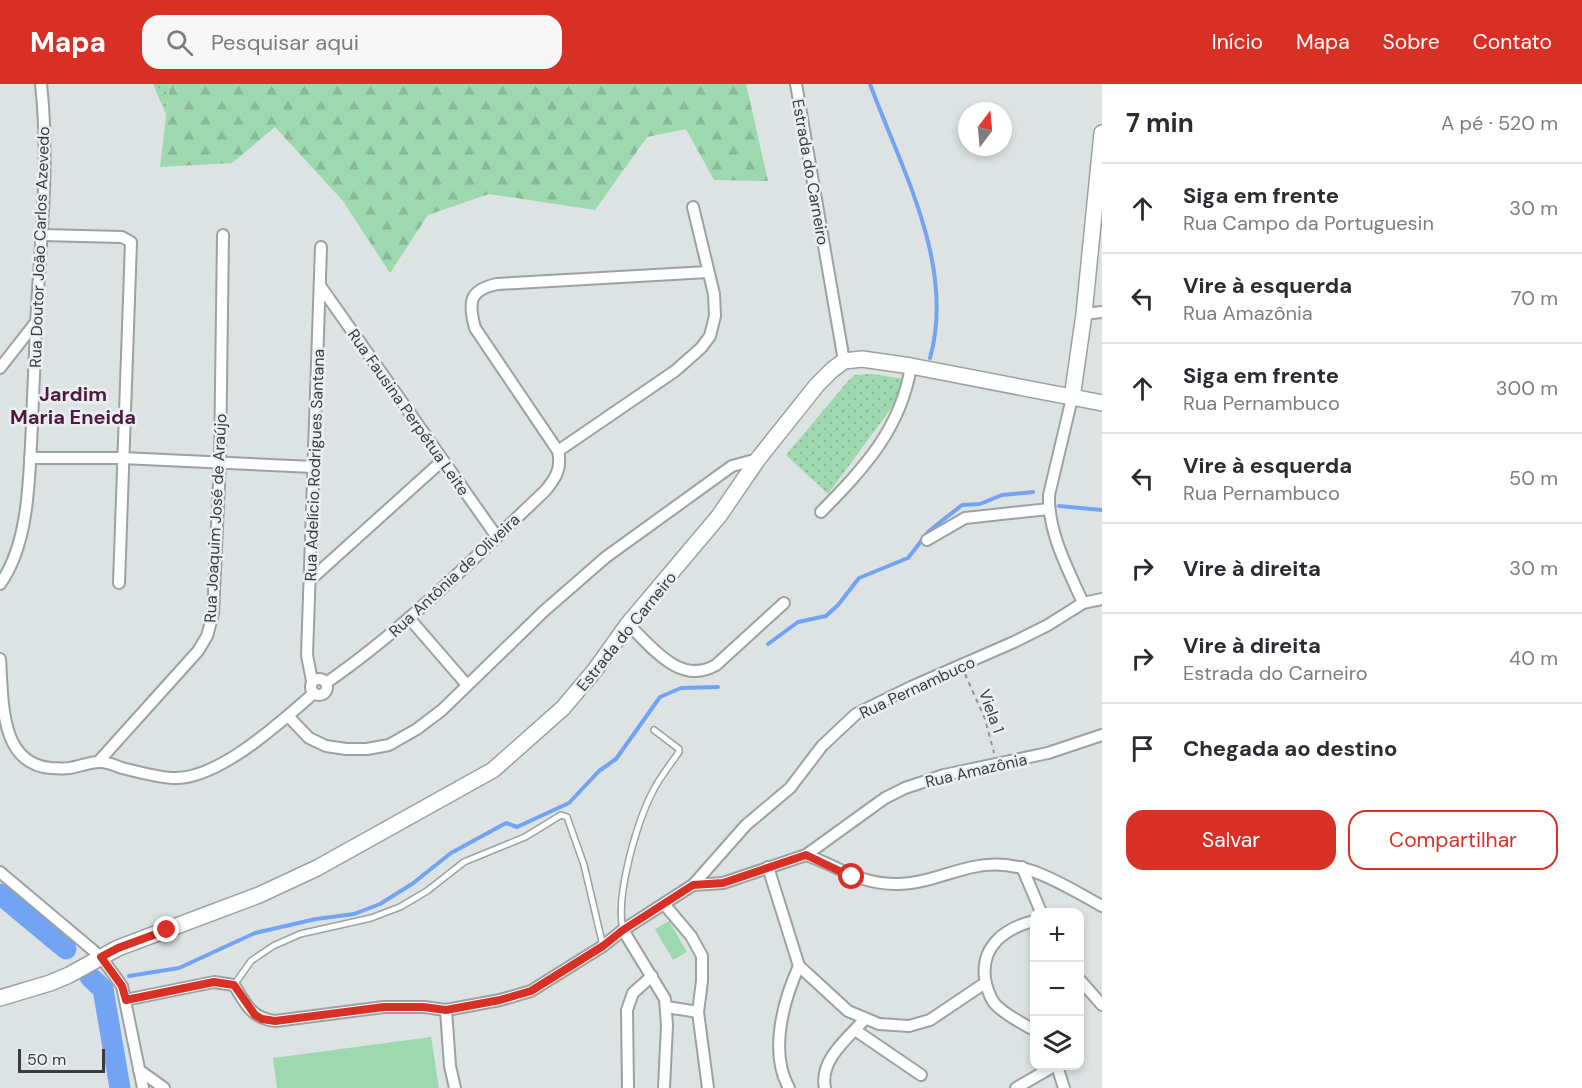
<!DOCTYPE html>
<html lang="pt">
<meta charset="utf-8">
<style>
body{margin:0;font-family:"DM Sans",sans-serif;background:#f7f7f7;color:#2b2b33}
.controls{position:absolute;right:18px;bottom:18px;display:grid;overflow:hidden;border-radius:12px;box-shadow:0 3px 9px #0003}
.controls button{width:54px;height:54px;display:grid;place-items:center;padding:0;border:0;border-bottom:2px solid #e1e1e2;background:#fff;color:#2b2b33;font:30px sans-serif}
.compass{position:absolute;left:958px;top:18px;width:54px;height:54px;border-radius:50%;background:#fff;box-shadow:0 3px 9px #0003;rotate:16deg}
.scale{position:absolute;left:18px;bottom:15px;width:87px;box-sizing:border-box;padding-left:6px;border:3px solid #393b3c;border-top:0;font-size:16px;line-height:21px;white-space:nowrap;color:#393b3c;-webkit-text-stroke:4px #eaf0f1;paint-order:stroke}
.stop{position:absolute;width:18px;height:18px;margin:-14px;border:4px solid #d93025;border-radius:50%;background:#fff}
.stop.end{background:#d93025;border-color:#fff;box-shadow:0 2px 6px #0008}
.list{margin:0;padding:0;list-style:none}
h2{display:flex;justify-content:space-between;align-items:center;height:78px;margin:0;padding:0 24px;font-size:26px}
h2 small{font-size:20px;font-weight:400;color:#7c7c81}
.list li{display:grid;grid-template-columns:39px 1fr auto;gap:18px;align-items:center;box-sizing:border-box;height:90px;padding:0 24px;border-top:2px solid #e1e1e2}
.list b{display:block;font-size:22px;white-space:nowrap}
.list p{margin:0;font-size:20px;white-space:nowrap;color:#7c7c81}
.list em{font-size:20px;font-style:normal;color:#7c7c81}
.actions{display:flex;gap:12px;padding:18px 24px}
.actions a{flex:1;padding:14px 0;border:2px solid #d93025;border-radius:18px;text-align:center;font-size:21px;color:#d93025}
.actions .main{background:#d93025;color:#fff}
.icon{flex:none;width:33px;height:33px;fill:none;stroke:currentColor;stroke-width:2;stroke-linecap:round;stroke-linejoin:round}
.map{position:relative;flex:none;width:1102px;height:1004px;overflow:hidden}
header{display:flex;align-items:center;gap:36px;box-sizing:border-box;height:84px;padding:0 30px;background:#d93025;color:#fff}
header strong{font-size:28px}
nav{display:flex;gap:33px;margin-inline-start:auto;font-size:21px}
.search{width:420px;height:54px;background:#f7f7f7;display:flex;align-items:center;gap:15px;box-sizing:border-box;padding:0 21px;border-radius:18px;color:#7c7c81;font-size:22px}
main{display:flex}
aside{flex:1;background:#fff}
.map>svg:first-child{display:block}
.grass{fill:url(#grass-dots)}
.forest{fill:url(#forest-firs)}
.garden{fill:#9dd8af}
.lines{fill:none;stroke-linecap:round;stroke-linejoin:round}
.stream{stroke:#73a4f3;stroke-width:4}
.river{stroke:#73a4f3;stroke-width:21}
.lane-casing{stroke:#9ca1a2;stroke-width:8}
.street-casing{stroke:#9ca1a2;stroke-width:14}
.secondary-casing{stroke:#9ca1a2;stroke-width:18}
.path{stroke:#919596;stroke-width:2;stroke-dasharray:4.5 4.5;stroke-linecap:butt}
.lane{stroke:#fff;stroke-width:5}
.street{stroke:#fff;stroke-width:10}
.secondary{stroke:#fff;stroke-width:15}
.route{stroke:#d93025;stroke-width:8}
.labels{text-anchor:middle;stroke-width:5;stroke-linejoin:round;paint-order:stroke}
.street-label{font-size:16px;fill:#393b3c;stroke:#eaf0f1}
.quarter-label{font-size:20px;font-weight:bold;fill:#511842;stroke:#eaf0f1}
</style>
<header>
<strong>Mapa</strong>
<div class="search"><svg class="icon" aria-label="search" viewBox="0 0 24 24"><circle cx="10" cy="10" r="6"/><path d="M15 15l6 6"/></svg>Pesquisar aqui</div>
<nav><a>Início</a><a>Mapa</a><a>Sobre</a><a>Contato</a></nav>
</header>
<main>
<div class="map">
<svg width="1102" height="1004" viewBox="0 0 1102 1004">
<defs>
<pattern id="grass-dots" width="8" height="8" patternUnits="userSpaceOnUse" patternTransform="scale(1.5)"><rect width="8" height="8" fill="#9dd8af"/><path d="M2 2h.1M6 6h.1" fill="none" stroke="#88ba97" stroke-width="1.8" stroke-linecap="round"/></pattern>
<pattern id="forest-firs" width="22" height="20" patternUnits="userSpaceOnUse" patternTransform="scale(1.5)"><rect width="22" height="20" fill="#9dd8af"/><path d="M5 1l3.5 6h-7zM16 11l3.5 6h-7z" fill="#88ba97"/></pattern>
</defs>
<rect width="100%" height="100%" fill="#dde3e3"/>
<g class="grass">
<path d="M153 0H170L166 30Z"/>
<path d="M871 290 904 295 892 323 828 410 786 371 848 297 855 291Z"/>
</g>
<path class="forest" d="M170 0H746L768 97 714 96 686 45 647 53 595 126 489 110 428 131 390 189 343 117 275 43 232 79 160 83Z"/>
<g class="garden">
<path d="M669 837 687 868 673 876 655 845Z"/>
<path d="M431 953 439 1004H277L273 974Z"/>
</g>
<g class="lines">
<g class="stream">
<path d="M870 0C901 84 956 182 930 274"/>
<path d="M1059 422 1102 426"/>
<path d="M768 560 798 538 826 532 838 521 859 494 908 474 929 447 962 421 980 420 1002 411 1033 408"/>
<path d="M129 892 179 884 255 849 316 835 354 830 380 820 412 800 451 769 506 739 517 743 569 719 599 687 616 675 660 613 681 604 718 603"/>
</g>
<g class="river">
<path d="M0 810 66 865"/>
<path d="M90 893 103 905 120 1004"/>
</g>
<g class="lane-casing">
<g id="lane">
<path d="M623 846C615 812 637 738 653 707 660 693 670 681 679 668V665L654 646"/>
<path d="M234 901 251 877 273 862 300 850 371 834 400 823 427 807 464 778 525 753 561 731 567 733 584 781 603 862"/>
</g>
</g>
<g class="street-casing">
<g id="street">
<path d="M796 0 844 277"/>
<path d="M42 151 122 153 131 158 119 499"/>
<path d="M321 203 497 453"/>
<path d="M1084 230 1102 228"/>
<path d="M0 284 36 238"/>
<path d="M1072 314 1049 411C1048 449 1068 485 1083 519"/>
<path d="M558 367 675 287 701 264 710 252 715 232 714 210 693 123"/>
<path d="M30 374H122L313 383"/>
<path d="M821 428C864 384 901 345 911 282"/>
<path d="M927 456 965 434 1049 425"/>
<path d="M310 496 442 377"/>
<path d="M0 500C30 459 29 391 32 341 33 308 35 275 36 241 40 161 50 80 41 0"/>
<path d="M409 534 467 601"/>
<path d="M628 540C652 563 680 602 716 581L784 519"/>
<path d="M0 575C3 619 0 680 51 684 57 684 64 685 69 684 79 683 91 677 101 678 108 678 116 682 122 684 138 688 156 693 172 694 217 697 281 638 314 609"/>
<circle cx="319" cy="603" r="8"/>
<path d="M312 597 307 571 321 163"/>
<path d="M326 599C406 544 475 473 545 407 556 394 562 384 558 367L475 244C468 218 469 206 497 200L708 188"/>
<path d="M288 632 309 654 326 662 346 665H367L389 661 417 645 442 626 544 527 606 473 732 382 758 375"/>
<path d="M99 677 198 567 207 552 213 530 220 378 223 151"/>
<path d="M806 771C840 783 858 800 897 800 924 800 948 788 973 783 1023 772 1061 800 1102 822"/>
<path d="M768 783 799 882 848 927 879 940 909 942 930 936 985 899"/>
<path d="M1022 783 1041 828"/>
<path d="M0 788 101 873 122 902 143 1004"/>
<path d="M693 801 723 799 806 771 885 714 905 704 944 691 1048 669 1102 651"/>
<path d="M664 820 691 852 702 872V897L698 928 708 1004"/>
<path d="M1034 837C1005 844 981 862 985 894 986 902 990 914 995 920 1005 931 1022 939 1034 946"/>
<path d="M623 846 665 915 667 941 664 1004"/>
<path d="M1080 896 1102 921"/>
<path d="M125 916 214 898 234 901C246 920 251 934 275 937L384 923H424L446 926 500 916 531 907 603 862 623 846 693 801 746 741 790 704 822 662 856 630 911 603 1014 558 1048 541 1083 519 1102 515"/>
<path d="M667 923 698 928"/>
<path d="M446 926 450 982 455 1004"/>
<path d="M855 946 921 991"/>
<path d="M1057 982 1064 1004"/>
<path d="M139 986 164 1004"/>
<path d="M628 1004 627 926 633 909 652 892"/>
<path d="M789 1004C769 969 783 917 799 882"/>
<path d="M825 1004C819 976 848 954 865 935"/>
<path d="M1016 1004 1054 982"/>
</g>
</g>
<g class="secondary-casing">
<g id="secondary">
<path d="M1072 314 1084 230 1102 49"/>
<path d="M0 914 50 899 69 891 118 864 259 811 317 784 493 686 563 624 595 586 628 540 719 432 758 375 817 301 832 286 844 277 862 275 911 282 1102 319"/>
</g>
</g>
<path class="path" d="M965 590 985 635 994 669"/>
<use href="#lane" class="lane"/>
<use href="#street" class="street"/>
<use href="#secondary" class="secondary"/>
</g>
<g class="lines">
<path class="route" d="M167 846 118 864 101 873 122 902 126 916 214 898 234 901 255 931 262 935 275 937 384 923H423L446 926 500 916 531 907 603 862 623 846 693 801 723 799 806 771 852 793"/>
</g>
<g class="labels">
<g class="street-label">
<text transform="translate(811 88) rotate(80)" y="6">Estrada do Carneiro</text>
<text transform="translate(39 163) rotate(-88)" y="6">Rua Doutor João Carlos Azevedo</text>
<text transform="translate(409 328) rotate(55)" y="6">Rua Fausina Perpétua Leite</text>
<text transform="translate(314 381) rotate(-88)" y="6">Rua Adelício Rodrigues Santana</text>
<text transform="translate(215 434) rotate(-87)" y="6">Rua Joaquim José de Araújo</text>
<text transform="translate(454 491) rotate(-43)" y="6">Rua Antônia de Oliveira</text>
<text transform="translate(626 547) rotate(-51)" y="6">Estrada do Carneiro</text>
<text transform="translate(917 603) rotate(-25)" y="6">Rua Pernambuco</text>
<text transform="translate(992 627) rotate(70)" y="6">Viela 1</text>
<text transform="translate(976 686) rotate(-13)" y="6">Rua Amazônia</text>
</g>
<g class="quarter-label">
<text x="73" y="317">Jardim<tspan x="73" dy="23">Maria Eneida</tspan></text>
</g>
</g>
</svg>
<div class="controls">
<button>+</button>
<button>−</button>
<button><svg class="icon" aria-label="layers" viewBox="0 0 24 24"><path d="M12 4l9 5-9 5-9-5zM3 14l9 5 9-5"/></svg></button>
</div>
<svg class="compass" viewBox="-18 -18 36 36"><path d="M0-13l5 13h-10z" fill="#e53935"/><path d="M0 13l5-13h-10z" fill="#7c7c81"/></svg>
<div class="scale">50 m</div>
<div class="stop" style="left:852px;top:793px"></div>
<div class="stop end" style="left:167px;top:846px"></div>
</div>
<aside>
<h2>7 min<small>A pé · 520 m</small></h2>
<ul class="list">
<li><svg class="icon" aria-label="ahead" viewBox="0 0 24 24"><path d="M12 20V5M6 11l6-6 6 6"/></svg><div><b>Siga em frente</b><p>Rua Campo da Portuguesin</p></div><em>30 m</em></li>
<li><svg class="icon" aria-label="left" viewBox="0 0 24 24"><path d="M17 20v-9H6M10 6l-5 5 5 5"/></svg><div><b>Vire à esquerda</b><p>Rua Amazônia</p></div><em>70 m</em></li>
<li><svg class="icon" aria-label="ahead" viewBox="0 0 24 24"><path d="M12 20V5M6 11l6-6 6 6"/></svg><div><b>Siga em frente</b><p>Rua Pernambuco</p></div><em>300 m</em></li>
<li><svg class="icon" aria-label="left" viewBox="0 0 24 24"><path d="M17 20v-9H6M10 6l-5 5 5 5"/></svg><div><b>Vire à esquerda</b><p>Rua Pernambuco</p></div><em>50 m</em></li>
<li><svg class="icon" aria-label="right" viewBox="0 0 24 24"><path d="M7 20v-9h11M14 6l5 5-5 5"/></svg><div><b>Vire à direita</b></div><em>30 m</em></li>
<li><svg class="icon" aria-label="right" viewBox="0 0 24 24"><path d="M7 20v-9h11M14 6l5 5-5 5"/></svg><div><b>Vire à direita</b><p>Estrada do Carneiro</p></div><em>40 m</em></li>
<li><svg class="icon" aria-label="arrive" viewBox="0 0 24 24"><path d="M6 21V4h12l-3 4 3 4H6"/></svg><div><b>Chegada ao destino</b></div></li>
</ul>
<div class="actions"><a class="main">Salvar</a><a>Compartilhar</a></div>
</aside>
</main>
